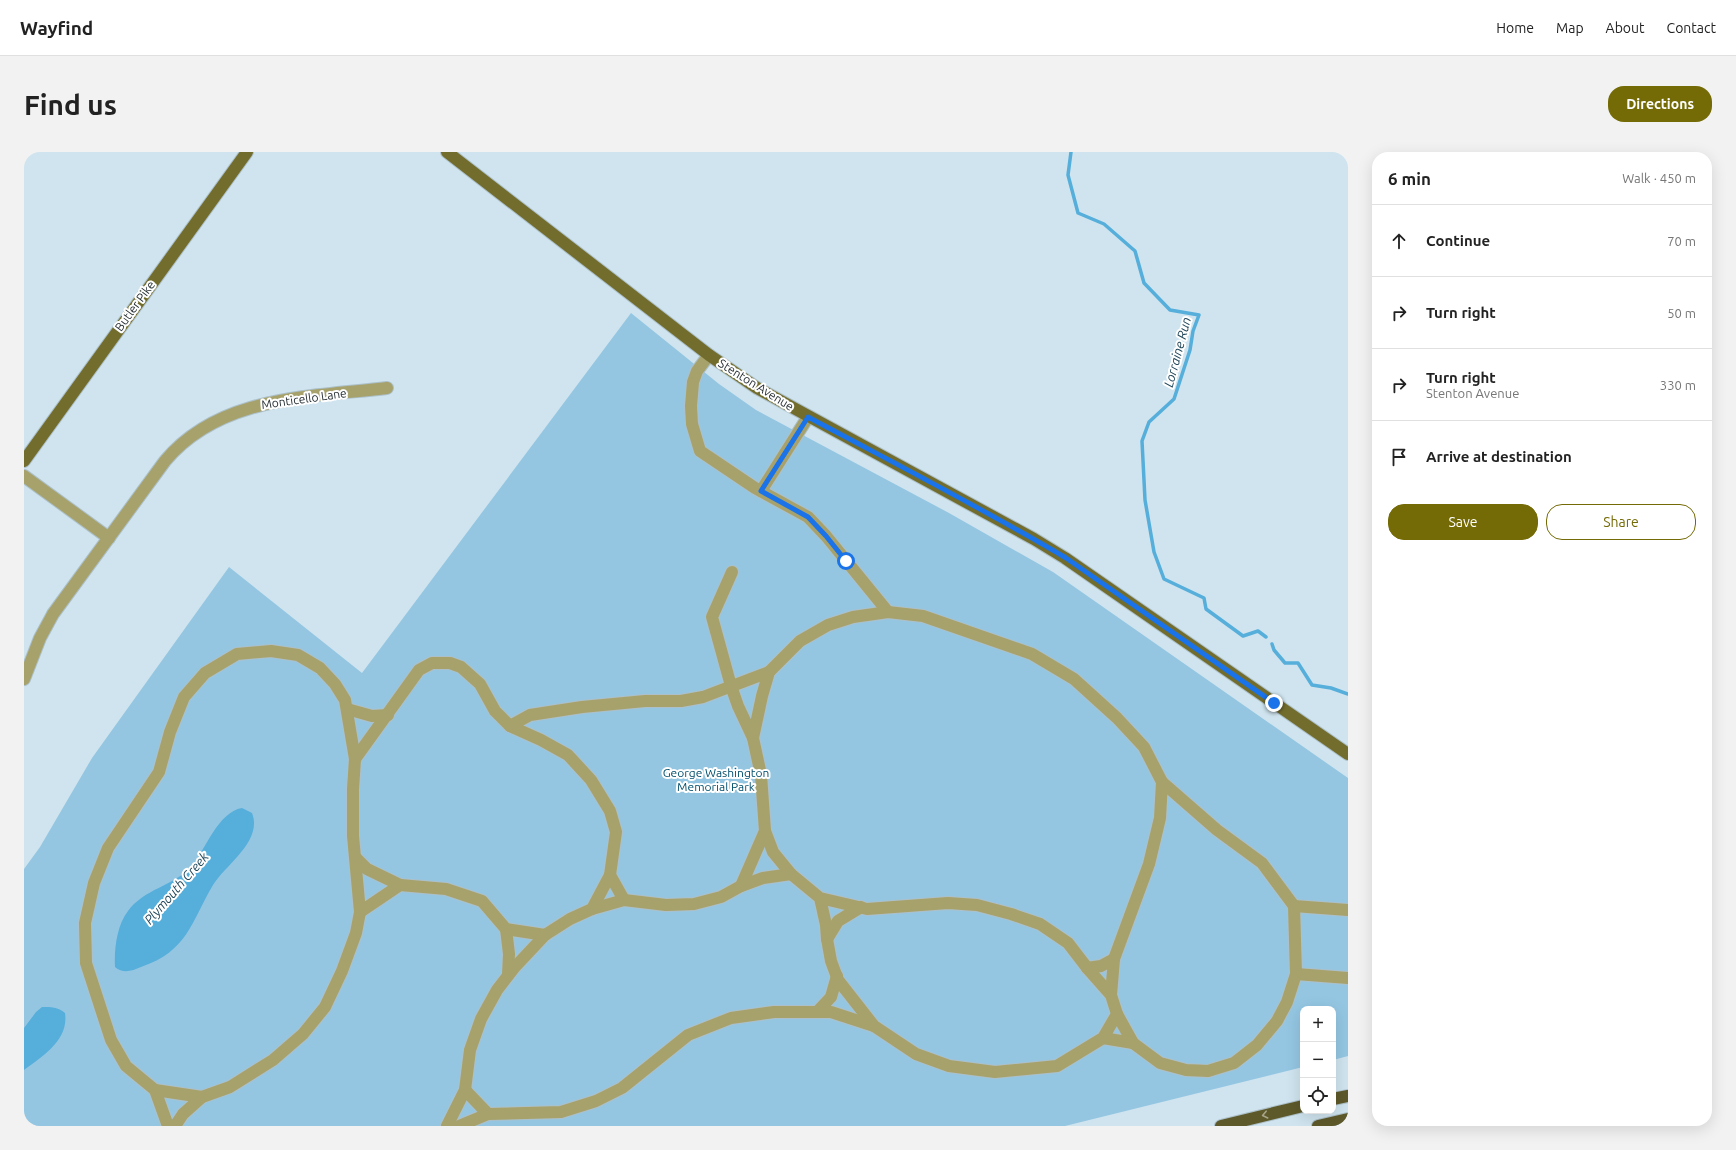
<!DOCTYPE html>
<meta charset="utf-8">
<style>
body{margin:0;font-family:Ubuntu,sans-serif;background:#f2f2f2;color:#222}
.controls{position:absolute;right:12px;bottom:12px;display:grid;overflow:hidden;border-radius:8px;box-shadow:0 4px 16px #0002}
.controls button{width:36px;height:36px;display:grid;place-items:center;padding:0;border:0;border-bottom:1px solid #e0e0e0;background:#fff;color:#222;font:20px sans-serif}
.stop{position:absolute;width:12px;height:12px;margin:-9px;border:3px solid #1a73e8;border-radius:50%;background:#fff}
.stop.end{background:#1a73e8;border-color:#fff;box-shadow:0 1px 4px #0008}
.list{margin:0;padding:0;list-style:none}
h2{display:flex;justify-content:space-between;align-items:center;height:52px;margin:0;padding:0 16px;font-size:17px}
h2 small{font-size:13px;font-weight:400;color:#767676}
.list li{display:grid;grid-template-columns:26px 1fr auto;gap:12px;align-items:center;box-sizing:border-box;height:72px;padding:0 16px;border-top:1px solid #e0e0e0}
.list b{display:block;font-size:15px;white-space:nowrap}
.list p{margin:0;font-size:13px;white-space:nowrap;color:#767676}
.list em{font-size:13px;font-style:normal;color:#767676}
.actions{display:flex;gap:8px;padding:12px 16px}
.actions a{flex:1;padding:9px 0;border:1px solid #746b06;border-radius:16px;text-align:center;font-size:14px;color:#746b06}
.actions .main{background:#746b06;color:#fff}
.icon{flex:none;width:22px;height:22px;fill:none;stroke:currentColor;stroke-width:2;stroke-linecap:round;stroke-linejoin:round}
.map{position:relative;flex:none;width:1324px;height:974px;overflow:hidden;border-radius:16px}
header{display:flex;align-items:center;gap:24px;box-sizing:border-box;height:56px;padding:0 20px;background:#fff;border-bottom:1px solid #e0e0e0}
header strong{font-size:19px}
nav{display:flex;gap:22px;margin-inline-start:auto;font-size:14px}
.intro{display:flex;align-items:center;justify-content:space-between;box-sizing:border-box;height:96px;padding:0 24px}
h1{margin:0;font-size:28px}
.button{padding:10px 18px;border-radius:16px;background:#746b06;color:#fff;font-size:14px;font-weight:700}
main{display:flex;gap:24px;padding:0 24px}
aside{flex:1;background:#fff;border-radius:16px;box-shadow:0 4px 16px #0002}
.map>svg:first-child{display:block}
.green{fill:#94c6e2}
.water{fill:#56aedb}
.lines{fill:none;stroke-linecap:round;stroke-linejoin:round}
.stream{stroke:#56aedb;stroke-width:3.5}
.minor-casing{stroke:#adc0c9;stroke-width:14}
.major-casing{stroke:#adc0c9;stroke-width:14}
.highway-casing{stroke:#adc0c9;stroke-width:14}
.minor{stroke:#a7a26b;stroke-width:12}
.major{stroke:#736d2d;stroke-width:12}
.highway{stroke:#5d592a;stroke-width:12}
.oneway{stroke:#a6a48a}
.route{stroke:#1a73e8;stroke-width:5}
.labels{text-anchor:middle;stroke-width:4;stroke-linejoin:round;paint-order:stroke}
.street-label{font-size:12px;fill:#262e32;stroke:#fff}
.park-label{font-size:12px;fill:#014e6c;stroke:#fff}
.water-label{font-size:13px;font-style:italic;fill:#21475b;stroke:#fff}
</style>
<header>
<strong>Wayfind</strong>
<nav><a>Home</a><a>Map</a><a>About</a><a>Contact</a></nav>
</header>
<div class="intro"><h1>Find us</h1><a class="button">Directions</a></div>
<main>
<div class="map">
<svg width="1324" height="974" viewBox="0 0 1324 974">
<rect width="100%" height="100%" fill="#cfe4ef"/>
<path class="green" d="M607 161 695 232 732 258 925 361 1029 420 1324 626V904L1309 908V857H1279V915L1041 974H0V717L16 695 68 606 205 415 338 521Z"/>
<g class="water">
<path d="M218 656 228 661C239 689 202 712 189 733 167 770 164 799 117 815 108 819 99 822 91 815 90 797 93 773 104 759 120 737 149 734 167 715 182 697 194 660 218 656Z"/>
<path d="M18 855C27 855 34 855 41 861 45 888 19 904 0 918V876L12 860Z"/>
</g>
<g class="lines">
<g class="stream">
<path d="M1047 0 1044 23 1054 61 1080 72 1111 99 1120 131 1146 158 1175 163 1169 179 1166 198 1150 247 1125 270 1118 289 1121 348 1130 400 1140 427 1180 446 1182 457 1219 484 1234 479 1242 485"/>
<path d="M1248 492 1250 498 1261 511H1274L1288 533 1307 536 1324 542"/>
</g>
<g class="minor-casing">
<g id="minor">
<path d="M685 203 673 219 669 230 667 254 668 272 676 299 731 336 784 365 802 384 864 460"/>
<path d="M0 324 85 386"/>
<path d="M737 339 784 265"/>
<path d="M708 420 688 465 707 534 714 554 729 586"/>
<path d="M0 527 16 486 29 462 141 309C195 244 286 245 363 236"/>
<path d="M323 557 348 564 364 563"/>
<path d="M332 706 343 717 376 733 422 737 458 749 482 777 521 783"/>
<path d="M586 723 600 748"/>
<path d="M717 734 741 679"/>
<path d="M796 746 802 773 803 787 807 809 814 828 850 874 892 902 925 914 971 920 1033 914 1079 886 1093 862 1087 843 1064 817 1044 791 1016 772 987 762 953 753 924 751 843 757 796 746 767 722 749 700 741 679 737 623 729 586 738 544 745 520 776 489 804 473 829 465 864 460 899 464 1008 502 1050 527 1093 566 1120 595 1138 630 1136 666 1125 712 1090 807 1087 843"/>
<path d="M1270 754 1324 758"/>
<path d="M568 757 600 748 642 753 670 752 697 745 717 734 739 726 767 722"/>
<path d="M336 760 376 733"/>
<path d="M482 777 485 802 484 823"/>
<path d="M803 787 814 769 837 755"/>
<path d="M1063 816 1077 814 1090 807"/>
<path d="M1272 822 1324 826"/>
<path d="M793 860 807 845 813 824"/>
<path d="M1093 862 1109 891 1136 911 1162 918 1184 919 1210 911 1233 893 1253 869 1263 850 1272 822 1270 754 1238 711 1193 678 1138 630"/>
<path d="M1079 886 1109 891"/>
<path d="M131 938 178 945"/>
<path d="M441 938 464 962"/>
<path d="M144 974 131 938 102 914 87 888 62 811 61 771 70 731 84 696 135 620 146 580 160 545 181 521 213 502 247 499 274 503 296 516 311 532 321 548 331 607"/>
<path d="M151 974 159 962 178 945 206 935 249 908 279 882 301 855 318 819 332 781 336 760 329 684V637L331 607 395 518 408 511H426L437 515 456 532 471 559 486 574 506 563 558 555 621 549H657L679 545 745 520"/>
<path d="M423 974 441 938 446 898 457 867 473 838 490 816 521 783 546 767 568 757 586 723 592 680 586 659 567 628 544 603 517 588 486 574"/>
<path d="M435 974 464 962 537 960 572 949 598 936 664 883 707 866 750 860H807L850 874"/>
</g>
</g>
<g class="major-casing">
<g id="major">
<path d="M423 0 685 203 733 236 1010 387 1041 406 1324 602"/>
<path d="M0 309 223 0"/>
</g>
</g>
<g class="highway-casing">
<g id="highway">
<path d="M1309 947 1324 944"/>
<path d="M1197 974 1279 954"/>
<path d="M1294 974 1324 967"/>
</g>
</g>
<use href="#minor" class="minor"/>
<use href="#major" class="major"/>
<use href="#highway" class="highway"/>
</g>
<defs><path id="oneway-chevron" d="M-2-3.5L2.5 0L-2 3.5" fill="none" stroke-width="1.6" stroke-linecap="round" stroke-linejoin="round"/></defs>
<use class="oneway" href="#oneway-chevron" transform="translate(1241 963) rotate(167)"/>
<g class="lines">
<path class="route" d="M822 409 802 384 784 365 737 339 784 265C870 311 958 356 1042 406L1250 551"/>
</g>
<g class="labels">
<g class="street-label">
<text transform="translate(111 154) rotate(-54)" y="4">Butler Pike</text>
<text transform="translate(732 233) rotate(32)" y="4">Stenton Avenue</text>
<text transform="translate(280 247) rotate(-8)" y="4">Monticello Lane</text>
</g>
<g class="park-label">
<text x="692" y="625">George Washington<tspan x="692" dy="14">Memorial Park</tspan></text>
</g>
<g class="water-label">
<text transform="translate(1153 200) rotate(-75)" y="5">Lorraine Run</text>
<text transform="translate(152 736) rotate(-49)" y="5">Plymouth Creek</text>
</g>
</g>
</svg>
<div class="controls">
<button>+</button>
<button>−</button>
<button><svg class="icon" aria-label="locate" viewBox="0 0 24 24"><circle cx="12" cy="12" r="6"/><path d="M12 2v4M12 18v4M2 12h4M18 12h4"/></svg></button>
</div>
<div class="stop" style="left:822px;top:409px"></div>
<div class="stop end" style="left:1250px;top:551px"></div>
</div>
<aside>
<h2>6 min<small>Walk · 450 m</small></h2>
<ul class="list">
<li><svg class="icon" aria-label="ahead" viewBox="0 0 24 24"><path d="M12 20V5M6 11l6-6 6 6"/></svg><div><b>Continue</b></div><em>70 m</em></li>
<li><svg class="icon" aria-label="right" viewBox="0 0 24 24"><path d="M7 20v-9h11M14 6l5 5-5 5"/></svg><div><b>Turn right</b></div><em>50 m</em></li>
<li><svg class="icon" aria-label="right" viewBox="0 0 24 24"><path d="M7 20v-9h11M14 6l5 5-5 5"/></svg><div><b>Turn right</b><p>Stenton Avenue</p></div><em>330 m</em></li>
<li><svg class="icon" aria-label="arrive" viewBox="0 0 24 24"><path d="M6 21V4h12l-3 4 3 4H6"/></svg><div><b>Arrive at destination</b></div></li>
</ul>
<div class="actions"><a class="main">Save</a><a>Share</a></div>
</aside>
</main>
